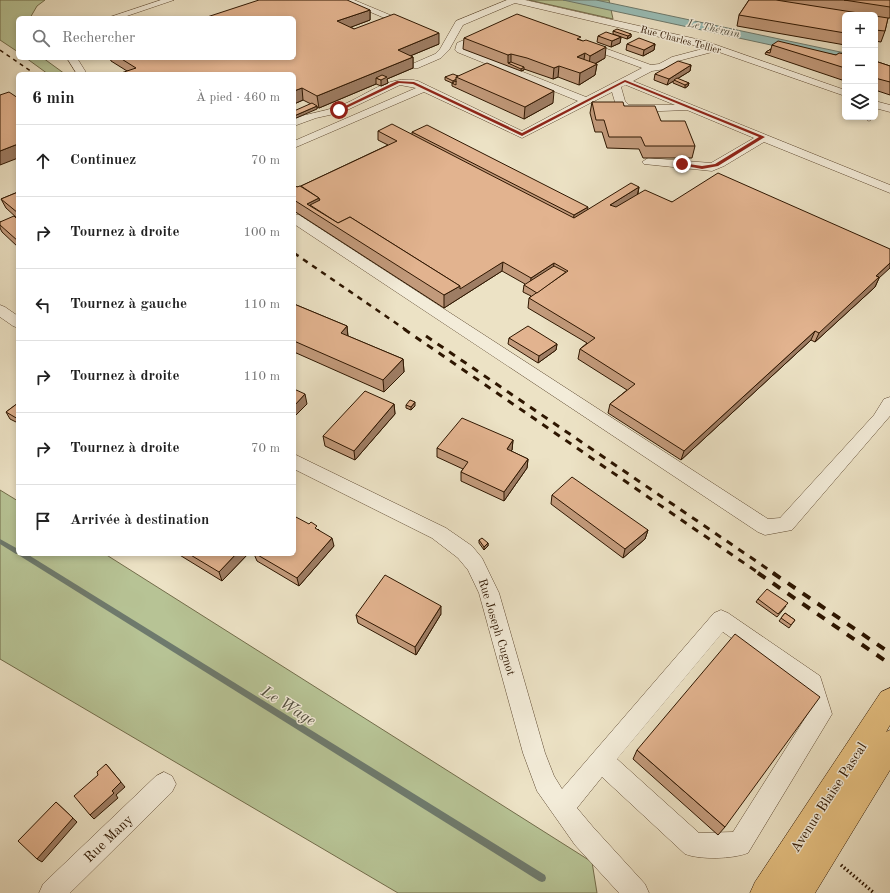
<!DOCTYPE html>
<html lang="fr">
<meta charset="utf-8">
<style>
body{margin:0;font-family:"Old Standard TT",serif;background:#f6f6f6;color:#222}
.controls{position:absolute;right:12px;top:12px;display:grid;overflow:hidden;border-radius:6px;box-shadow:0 2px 6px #0003}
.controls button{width:36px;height:36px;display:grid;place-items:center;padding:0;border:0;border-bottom:1px solid #e0e0e0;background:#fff;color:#222;font:20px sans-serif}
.stop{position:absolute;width:12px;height:12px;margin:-9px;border:3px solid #8f2418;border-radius:50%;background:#fff}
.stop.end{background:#8f2418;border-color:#fff;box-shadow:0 1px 4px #0008}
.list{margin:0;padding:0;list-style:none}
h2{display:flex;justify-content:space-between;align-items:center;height:52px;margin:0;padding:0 16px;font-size:17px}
h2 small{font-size:13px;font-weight:400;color:#767676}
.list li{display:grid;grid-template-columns:26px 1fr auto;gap:12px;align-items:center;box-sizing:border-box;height:72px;padding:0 16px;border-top:1px solid #e0e0e0}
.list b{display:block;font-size:15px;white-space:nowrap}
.list em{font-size:13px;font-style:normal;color:#767676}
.icon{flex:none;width:22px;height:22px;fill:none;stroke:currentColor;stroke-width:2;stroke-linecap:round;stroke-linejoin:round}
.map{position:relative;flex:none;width:890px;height:893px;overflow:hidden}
.search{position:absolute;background:#fff;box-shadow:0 2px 6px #0003;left:16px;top:16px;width:280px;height:44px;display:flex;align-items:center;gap:10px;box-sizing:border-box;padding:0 14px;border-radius:6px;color:#767676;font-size:15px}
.panel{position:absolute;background:#fff;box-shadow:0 2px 6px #0003;left:16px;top:72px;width:280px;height:484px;border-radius:6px}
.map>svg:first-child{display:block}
.green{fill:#b7c395;stroke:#726c4a}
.water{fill:#99bdb6;stroke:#6e7a6d}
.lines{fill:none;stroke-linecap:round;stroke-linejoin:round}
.stream{fill:#6e7a6d;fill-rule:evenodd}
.minor-casing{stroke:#5e4931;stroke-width:1}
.major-casing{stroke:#2e1600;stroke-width:1}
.path{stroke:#2e1600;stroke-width:3.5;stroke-dasharray:1.5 2.5;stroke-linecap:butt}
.minor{fill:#f3ecd9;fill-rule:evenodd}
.major{fill:#e6c182;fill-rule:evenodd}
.rail-far3{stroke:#2e1600;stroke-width:1.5;stroke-dasharray:4 4;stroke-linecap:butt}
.rail-far2{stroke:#2e1600;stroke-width:2.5;stroke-dasharray:5.5 5.5;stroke-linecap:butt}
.rail-far1{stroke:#2e1600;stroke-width:3;stroke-dasharray:7 7;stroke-linecap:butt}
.rail{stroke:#2e1600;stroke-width:4;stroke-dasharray:9 9;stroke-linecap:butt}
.wall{fill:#c29a7b;stroke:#2e1600}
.shaded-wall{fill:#9e7d64;stroke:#2e1600}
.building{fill:#e2b38f;stroke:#2e1600}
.route{fill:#8f2418}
.labels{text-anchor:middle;stroke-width:3;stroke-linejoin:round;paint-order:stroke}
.far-street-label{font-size:10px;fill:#2e1600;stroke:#f3ecd9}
.far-water-label{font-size:11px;font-style:italic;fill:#535040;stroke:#f3ecd9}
.street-label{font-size:12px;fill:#2e1600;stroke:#f3ecd9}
.near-street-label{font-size:14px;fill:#2e1600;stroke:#f3ecd9}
.near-water-label{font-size:16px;font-style:italic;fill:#535040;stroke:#f3ecd9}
</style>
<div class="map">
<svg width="890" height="893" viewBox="0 0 890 893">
<rect width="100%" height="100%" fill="#ece2c5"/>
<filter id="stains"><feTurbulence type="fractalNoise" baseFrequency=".005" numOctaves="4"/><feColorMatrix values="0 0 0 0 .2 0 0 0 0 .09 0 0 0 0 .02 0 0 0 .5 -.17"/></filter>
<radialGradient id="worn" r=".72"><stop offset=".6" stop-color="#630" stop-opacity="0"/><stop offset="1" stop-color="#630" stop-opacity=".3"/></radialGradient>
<g class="green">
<path d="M0 0H45L37 6 30 18H18V52L0 40Z"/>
<path d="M529 0H609L613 19Z"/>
<path d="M26 58H43L65 74H48Z"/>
<path d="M0 490 18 501V554H105L592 862 597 893H398L0 659Z"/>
</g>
<path class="water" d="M563 0H596L845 53V61Z"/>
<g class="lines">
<g class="stream">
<path d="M0 539 18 549V554H19H16L0 544Z"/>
<path d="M19 554H27L545 875 546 878 545 881 542 882 539 881 20 556Z"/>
</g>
<g class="minor-casing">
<g id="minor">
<path d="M161 0H174L121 18H107Z"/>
<path d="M342 0H354L414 25 409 28 406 27Z"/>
<path d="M507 0H525L705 41 845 90V96L716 51 678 61 665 69 652 71 633 81 890 185V193L764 142 724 166 712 171 644 164 642 162 648 158 711 163 754 138 687 110 635 112 621 109 615 102 612 92 522 138 424 92 294 148V141L416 88 400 85 343 112 316 118 294 126V119C308 113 322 112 336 107 363 99 388 73 418 81L522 131 578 101 457 52 455 50 457 43 484 31 487 32V36L466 45 465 49 586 97 642 68 582 46V42H588L651 65 659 64 672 57 706 48 515 3 463 25 449 50 441 58 418 68H412L410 66 412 64 435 54 440 49 456 21ZM626 85 675 105H629L625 101 621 87Z"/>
<path d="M67 58H77L87 74H77Z"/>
<path d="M875 101 890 105V112L875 108Z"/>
<path d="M875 116V117L869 121 864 118Z"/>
<path d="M294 214 299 215 768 519 780 518 874 415 884 399 890 397V416L792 530 765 535 758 532 294 224Z"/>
<path d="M0 305 5 307 18 316V328L13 326 0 317Z"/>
<path d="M294 454 446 528 472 546 482 558 499 593 545 753 554 776 562 789 714 613 721 610 728 613 820 676 832 714 748 853C733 859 700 860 685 854L602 777 577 808 593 827 645 884 649 893H619L575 845 537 791 523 753 479 593 468 570 458 558 432 538 294 469ZM723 632 803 689 809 712 733 832 699 833 617 759Z"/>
<path d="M164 772 172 776 176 784 172 792 70 893H39L43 884 156 776Z"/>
</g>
</g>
<g class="major-casing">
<path id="major" d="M890 688V725L886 732 890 730V770L815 893H750L755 882 881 692Z"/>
</g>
<path class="path" d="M841 865 874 893"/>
<use href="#minor" class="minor"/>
<use href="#major" class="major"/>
<path class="rail-far3" d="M0 50 35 74"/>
<path class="rail-far2" d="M294 253 406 330"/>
<g class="rail-far1">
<path d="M404 329 760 574"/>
<path d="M426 336 775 574"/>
</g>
<g class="rail">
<path d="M758 573 890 664"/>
<path d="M773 573 890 653"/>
</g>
</g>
<g class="wall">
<path d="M749 0H890V18H888L885 31 881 42 875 41V15H845V45L737 26 739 15Z"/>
<path d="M370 10V20L351 27 354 29 439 44 410 56 413 57V68L387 79 388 83 381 86 376 84 319 108 317 107V109L311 104 303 100 294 104V74L127 71 111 61 110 58H294Z"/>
<path d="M613 31 631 34V37L627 39 613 34Z"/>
<path d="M598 36 621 37 620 43 611 47 597 42Z"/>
<path d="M464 38 581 40 605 58 595 64H597L595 75 579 85 558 77 553 79 524 69V70L521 71 463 49Z"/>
<path d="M627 44H655L654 50 643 56 626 50Z"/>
<path d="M772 45 836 55 845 54V81L765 54 766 52 771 49Z"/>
<path d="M875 61 890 66V95L875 90Z"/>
<path d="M691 65 690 71 677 79 689 83 688 86 685 88 673 83V81L667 85 654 80 655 74Z"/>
<path d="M458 76 553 103 524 119 452 86V83L445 80V77Z"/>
<path d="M592 102 624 106 661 121 695 146 692 158H643L639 149 607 148 602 132H595L590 113Z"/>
<path d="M378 131 412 135V132L588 210 639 187 638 194 672 202 879 278 875 287 815 342 811 340 681 460 608 413 610 404 627 390 578 359 580 349 587 343 528 308 529 298 531 296 523 292 524 285 525 284 502 271 444 308 294 211V185L297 187 301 186 388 145 378 140Z"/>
<path d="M18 192V247L2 232 0 228V222L18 219 6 208 1 199Z"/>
<path d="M294 304 347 326 348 336 403 359 404 372 384 392 294 352Z"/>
<path d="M509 338 557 344 556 350 538 363 508 344Z"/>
<path d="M18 403V423L10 419 6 412Z"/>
<path d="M394 404 395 414 355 460 325 446 323 436Z"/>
<path d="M406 405 415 406 411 410 406 408Z"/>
<path d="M513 440 512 450 511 451 528 459 527 468 504 501 461 481V472L463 469 437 457V448Z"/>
<path d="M552 495 648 530 645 539 623 558 551 504Z"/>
<path d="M318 529 334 546 299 586 257 561 254 554H294Z"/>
<path d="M479 540 488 543V546L484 550 479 543Z"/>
<path d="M178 554H248L222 581Z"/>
<path d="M758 599 786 606 777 617 756 602Z"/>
<path d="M785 613 795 620 789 628 779 621Z"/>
<path d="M441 614 416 655 358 623 356 615Z"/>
<path d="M637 750 725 827 718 835 633 759Z"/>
</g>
<g class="shaded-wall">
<path d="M370 10V20L338 32 337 21Z"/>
<path d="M439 33V44L398 61V50Z"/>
<path d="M631 34V37L627 39 628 36Z"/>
<path d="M621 37 620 43 611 47 612 41Z"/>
<path d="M655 44 654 50 643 56 644 50Z"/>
<path d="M606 47 605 58 589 67 590 56Z"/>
<path d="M585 53 583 65 577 57Z"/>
<path d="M511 54V64L508 63V55Z"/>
<path d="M413 57V68L387 79 388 83 381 86V80L376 78V84L319 108 317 96Z"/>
<path d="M597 64 595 75 579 85 580 73Z"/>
<path d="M691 65 690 71 667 85 669 79Z"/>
<path d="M559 66 558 77 553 79 554 68Z"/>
<path d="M524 67V70L521 71V69Z"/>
<path d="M456 79V82L453 84V81Z"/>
<path d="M689 83 688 86 685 88V85Z"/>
<path d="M302 88 303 100 294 104V91Z"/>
<path d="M554 91 553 103 524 119 525 107Z"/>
<path d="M317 106V109L294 119V116Z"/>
<path d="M18 144V158L0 165V151Z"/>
<path d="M639 187 637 196 609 214 610 205Z"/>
<path d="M319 198 321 210 316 212 307 204Z"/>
<path d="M588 207 586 219 572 228 574 215Z"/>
<path d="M503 262 502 271 444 308V295L460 286Z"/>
<path d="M554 263 553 272 530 287 531 278Z"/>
<path d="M890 263V268L879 278 875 287 815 342 819 333 876 276Z"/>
<path d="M347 326 348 339 341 333Z"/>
<path d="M815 331 811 340 681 460 684 451Z"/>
<path d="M557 344 556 350 538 363 539 356Z"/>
<path d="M403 359 404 372 384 392 383 380Z"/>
<path d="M305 394 307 404 294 417V406Z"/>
<path d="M415 402V406L411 410V407Z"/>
<path d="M394 404 395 414 355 460 354 451Z"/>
<path d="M513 440 512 450 506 458 507 449Z"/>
<path d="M528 459 527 468 504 501V492Z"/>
<path d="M648 530 645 539 623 558 625 549Z"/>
<path d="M332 538 334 546 299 586 297 578Z"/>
<path d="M488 543V546L484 550V547Z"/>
<path d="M236 554H248L222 581 219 572Z"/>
<path d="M441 606V614L416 655 415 647Z"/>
<path d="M106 764 125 787 116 795 118 798 94 819 90 815 112 791Z"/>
<path d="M56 802 77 822 42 862 37 859Z"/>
</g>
<g class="building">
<path d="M259 0H347L370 10 337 21 354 29 394 14 439 33 398 50 413 57 317 96 302 88 294 91V74H118L136 68 120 58H294V18H204Z"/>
<path d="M749 0H776L871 15H845V33L739 15Z"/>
<path d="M844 0H890V7Z"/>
<path d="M517 14 581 37 577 39 583 41 586 40 606 47 590 56 585 53 577 57 597 64 580 73 559 66 554 68 527 58 511 54 508 55 464 38Z"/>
<path d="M875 16 888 18 885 31 875 30Z"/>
<path d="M617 29 631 34 628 36 613 31Z"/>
<path d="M606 32 621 37 612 41 598 36Z"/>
<path d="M639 38 655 44 644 50 627 44Z"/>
<path d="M778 41 836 55 839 53 845 54V68L772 45Z"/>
<path d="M771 49 770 53 766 52Z"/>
<path d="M678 61 691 65 669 79 655 74Z"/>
<path d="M875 61 890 66V82L875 78Z"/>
<path d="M511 62 524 67 521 69 508 63Z"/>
<path d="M487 63 554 91 525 107 456 77Z"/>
<path d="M453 74 458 76 456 77V79L453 81 445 77Z"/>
<path d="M382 75 387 77 381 80 376 78Z"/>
<path d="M677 78 689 83 685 85 674 80Z"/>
<path d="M456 81V85L452 83Z"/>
<path d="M9 92 18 98V144L0 151V95Z"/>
<path d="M592 102H623L624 106H655L661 121H685L695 146H645L641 137H609L604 120H596Z"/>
<path d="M312 103 317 106 294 116V111Z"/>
<path d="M392 124 574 218 631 183 639 187 610 205 616 207 645 190 672 202 718 173 890 249V263L876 276 879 277 819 333 815 331 684 451 610 404 635 384 580 349 595 338 529 298 568 271 554 263 531 278 503 262 460 289V286L350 217 338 223 310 205 320 200 319 198 301 186 397 141 378 131Z"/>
<path d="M427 125 588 207 574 215 412 132Z"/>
<path d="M294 185 297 187 300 186 319 198 307 204 338 223 350 217 460 286 444 295 294 200Z"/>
<path d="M18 192V213L1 199Z"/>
<path d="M14 216 17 219 18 218V241L0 225V222Z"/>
<path d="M554 266 566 272 537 293 524 285Z"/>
<path d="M294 304 347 326 341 333 403 359 383 380 294 341Z"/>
<path d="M528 326 557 344 539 356 509 338Z"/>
<path d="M294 389 305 394 294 406Z"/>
<path d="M365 391 394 404 354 451 323 436Z"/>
<path d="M410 400 415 402 411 407 406 405Z"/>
<path d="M18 403V419L6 412Z"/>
<path d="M462 418 513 440 507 449 528 459 504 492 461 472 468 462 437 448Z"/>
<path d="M572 477 648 530 625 549 552 495Z"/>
<path d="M294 516 309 524 311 522 317 526 315 528 332 538 297 578 256 554H294Z"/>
<path d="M482 538 488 543 484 547 479 540Z"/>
<path d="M189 554H236L219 572Z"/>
<path d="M385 575 441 606 415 647 356 615Z"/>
<path d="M767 589 788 603 778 614 758 599Z"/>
<path d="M785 613 795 620 791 625 781 618Z"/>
<path d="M735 634 820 697 725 827 637 750Z"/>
<path d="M106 764 121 782 112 791 114 793 90 815 74 796 98 775 97 772Z"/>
<path d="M56 802 73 818 37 859 18 841Z"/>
</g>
<path class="route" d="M625 80 765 137 718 166 702 169 681 165 682 163 702 166 715 164 759 137 625 82 522 136 413 84 399 83 340 111 337 110 397 81 414 82 522 133Z"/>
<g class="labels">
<g class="far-street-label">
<text transform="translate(681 39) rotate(15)" y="4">Rue Charles Tellier</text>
</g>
<g class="far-water-label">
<text transform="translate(714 28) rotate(12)" y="4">Le Thérain</text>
</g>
<g class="street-label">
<text transform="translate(497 627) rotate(73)" y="4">Rue Joseph Cugnot</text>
</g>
<g class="near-street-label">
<text transform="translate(828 797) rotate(-57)" y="5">Avenue Blaise Pascal</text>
<text transform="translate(108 838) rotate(-44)" y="5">Rue Many</text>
</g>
<g class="near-water-label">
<text transform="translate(289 705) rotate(32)" y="6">Le Wage</text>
</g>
</g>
<rect width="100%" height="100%" filter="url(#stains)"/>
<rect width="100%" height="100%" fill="url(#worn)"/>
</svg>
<div class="controls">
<button>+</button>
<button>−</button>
<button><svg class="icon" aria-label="layers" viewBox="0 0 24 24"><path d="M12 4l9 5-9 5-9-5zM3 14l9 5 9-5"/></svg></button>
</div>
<div class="stop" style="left:339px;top:110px"></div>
<div class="stop end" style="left:682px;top:164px"></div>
<div class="search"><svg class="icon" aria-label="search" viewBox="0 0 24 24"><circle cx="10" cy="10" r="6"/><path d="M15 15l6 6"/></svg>Rechercher</div>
<section class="panel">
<h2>6 min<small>À pied · 460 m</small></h2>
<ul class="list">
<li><svg class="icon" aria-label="ahead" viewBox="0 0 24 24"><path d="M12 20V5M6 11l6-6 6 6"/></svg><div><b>Continuez</b></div><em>70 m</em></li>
<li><svg class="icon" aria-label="right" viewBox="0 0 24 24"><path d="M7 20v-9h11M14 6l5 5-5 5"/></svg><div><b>Tournez à droite</b></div><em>100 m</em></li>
<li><svg class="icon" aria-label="left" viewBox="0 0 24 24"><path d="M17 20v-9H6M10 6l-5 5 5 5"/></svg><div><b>Tournez à gauche</b></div><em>110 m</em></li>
<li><svg class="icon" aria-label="right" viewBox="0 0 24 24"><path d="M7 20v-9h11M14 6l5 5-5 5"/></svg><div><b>Tournez à droite</b></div><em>110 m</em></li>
<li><svg class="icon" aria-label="right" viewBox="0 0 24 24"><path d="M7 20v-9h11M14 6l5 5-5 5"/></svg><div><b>Tournez à droite</b></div><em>70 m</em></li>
<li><svg class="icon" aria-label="arrive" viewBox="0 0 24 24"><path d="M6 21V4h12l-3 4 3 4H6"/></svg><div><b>Arrivée à destination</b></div></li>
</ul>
</section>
</div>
